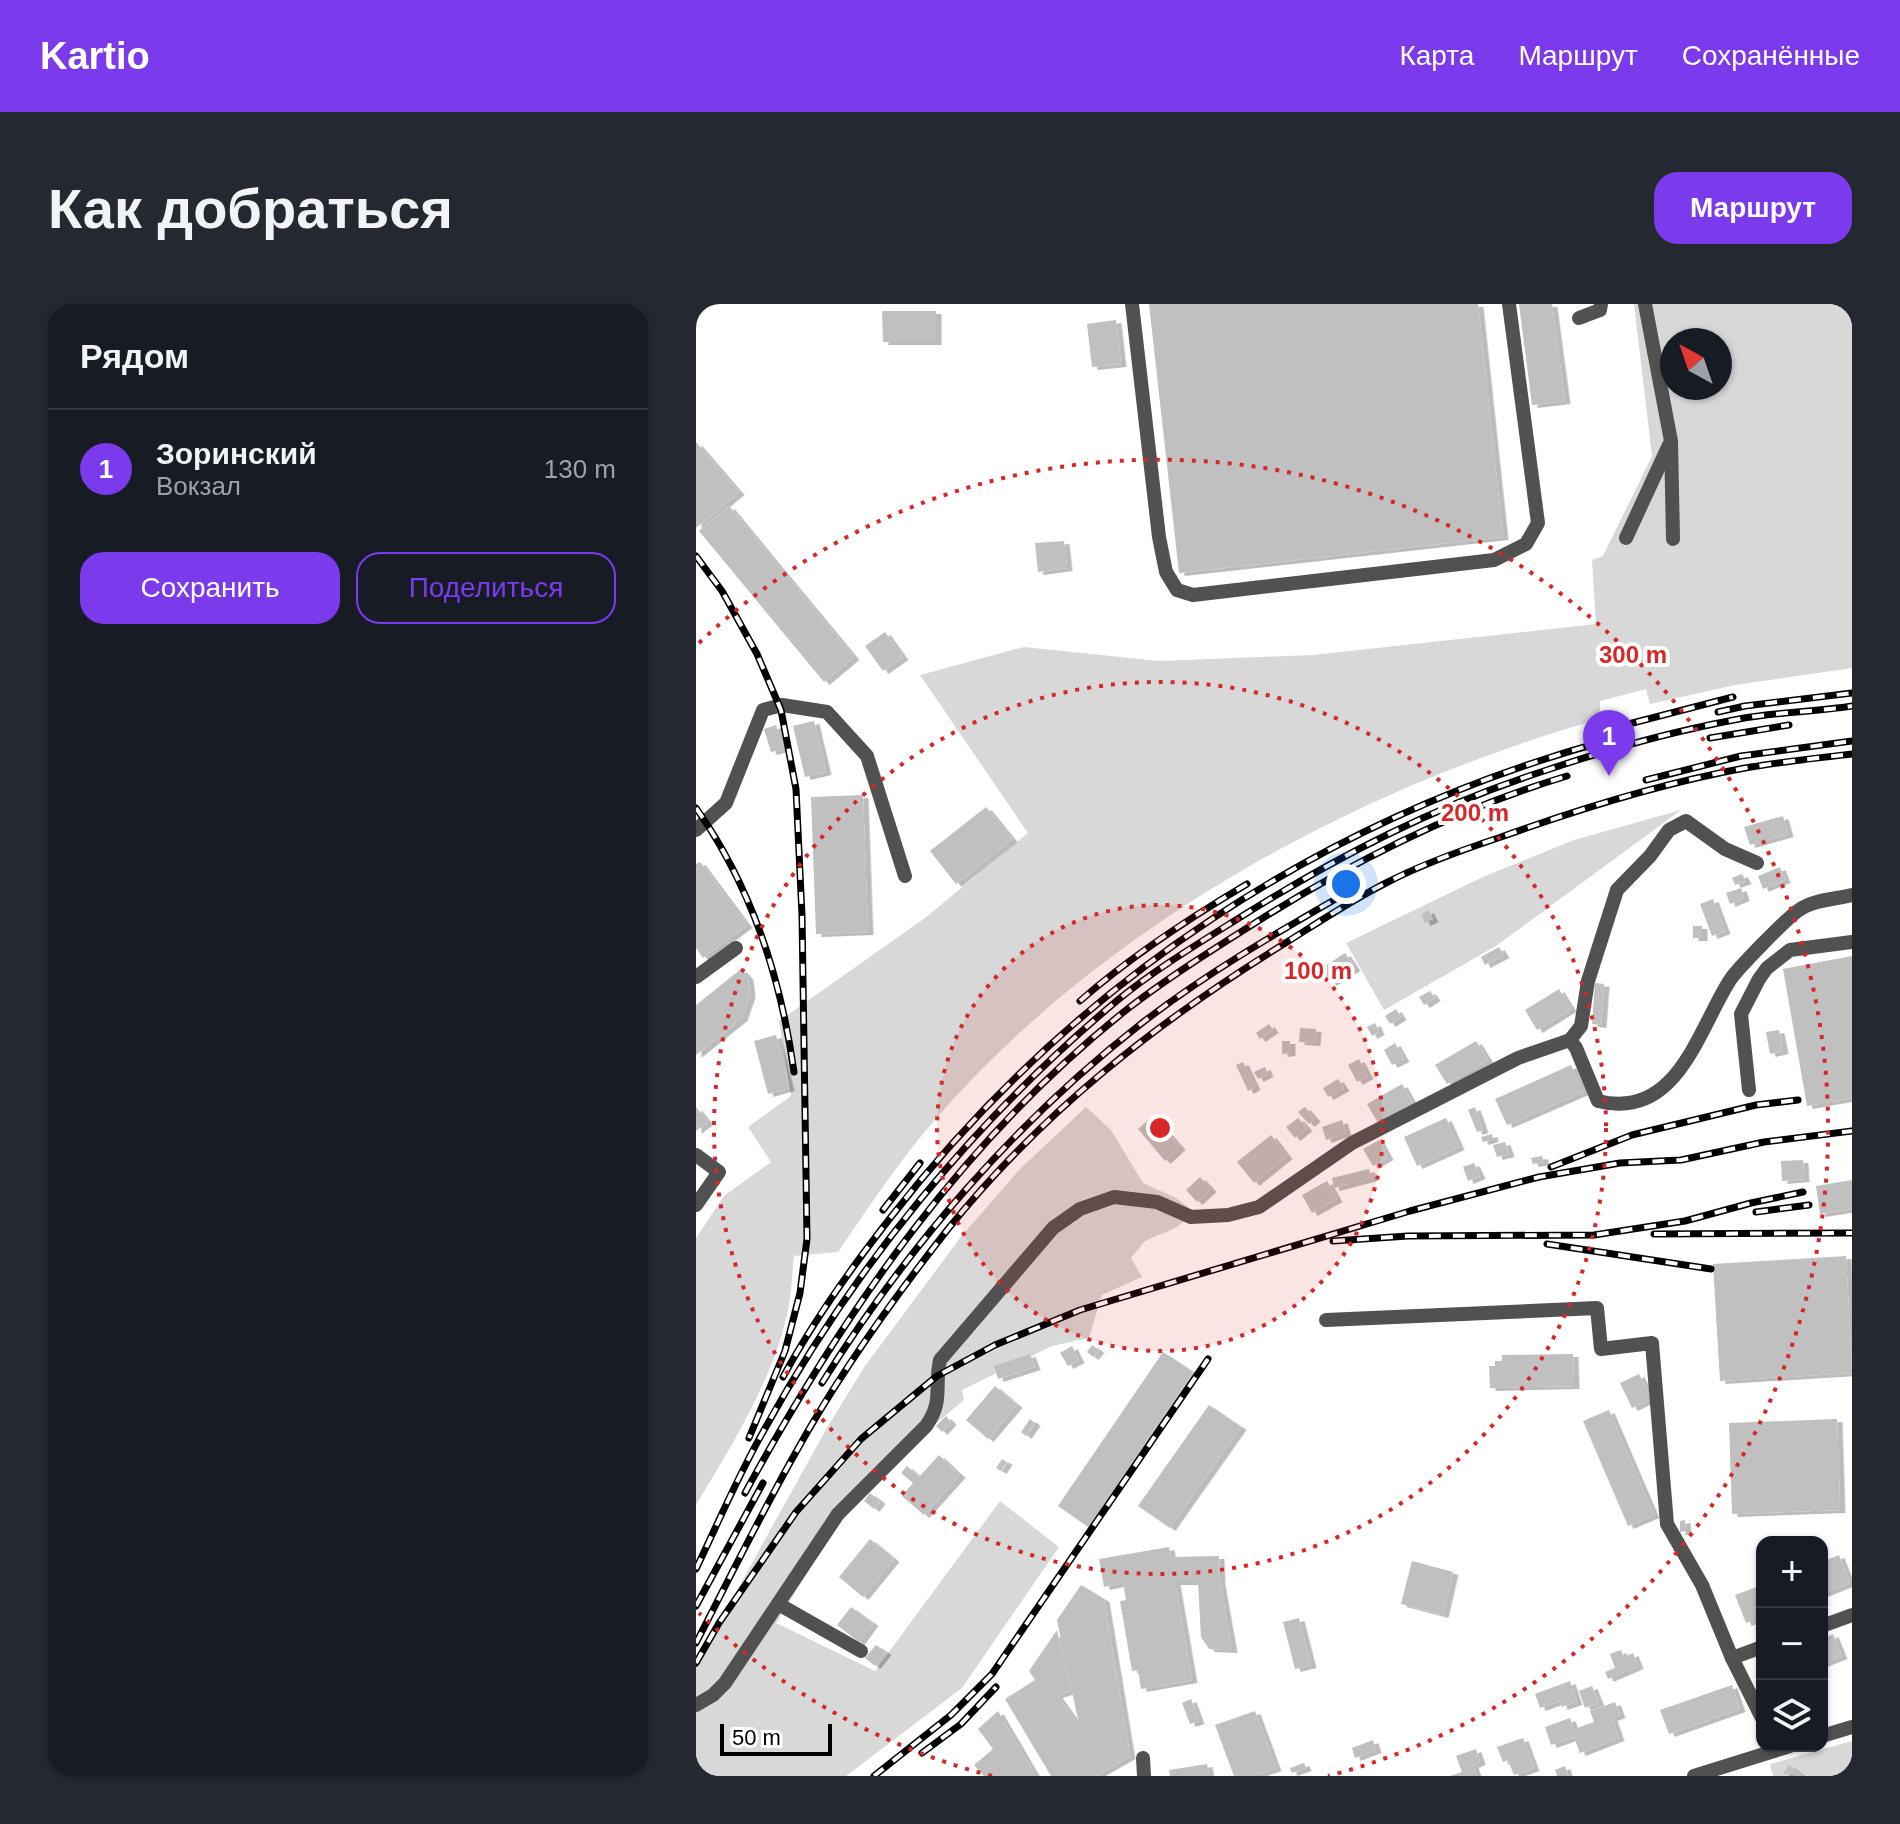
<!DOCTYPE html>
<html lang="ru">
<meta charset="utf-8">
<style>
body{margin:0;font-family:Arial,sans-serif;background:#242831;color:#f1f3f6}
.controls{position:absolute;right:24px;bottom:24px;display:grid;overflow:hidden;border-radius:16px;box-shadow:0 2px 6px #0004}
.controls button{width:72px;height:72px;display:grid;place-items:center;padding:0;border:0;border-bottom:2px solid #363941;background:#171b24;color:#f1f3f6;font:40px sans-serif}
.compass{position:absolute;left:964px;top:24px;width:72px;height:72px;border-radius:50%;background:#171b24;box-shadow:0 2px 6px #0004;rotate:320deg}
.scale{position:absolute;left:24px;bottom:20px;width:112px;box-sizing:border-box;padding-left:8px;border:4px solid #000;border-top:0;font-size:22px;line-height:28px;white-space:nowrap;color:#000;-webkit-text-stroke:6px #fff;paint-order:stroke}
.you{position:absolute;left:650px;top:580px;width:28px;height:28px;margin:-20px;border:6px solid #fff;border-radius:50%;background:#1a73e8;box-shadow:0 0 0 12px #1a73e833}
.badge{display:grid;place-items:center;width:52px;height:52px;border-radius:50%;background:#7c3aed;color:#fff;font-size:26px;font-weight:700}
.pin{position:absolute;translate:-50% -66px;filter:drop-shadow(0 2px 4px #0008)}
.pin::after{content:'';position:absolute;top:42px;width:28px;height:24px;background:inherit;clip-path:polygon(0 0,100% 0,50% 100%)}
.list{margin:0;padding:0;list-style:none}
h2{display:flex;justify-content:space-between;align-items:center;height:104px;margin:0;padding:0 32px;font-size:34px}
h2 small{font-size:26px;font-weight:400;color:#9ea1a6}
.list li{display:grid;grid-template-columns:52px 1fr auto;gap:24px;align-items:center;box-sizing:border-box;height:120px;padding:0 32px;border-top:2px solid #363941}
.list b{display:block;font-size:30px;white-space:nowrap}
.list p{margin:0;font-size:26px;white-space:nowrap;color:#9ea1a6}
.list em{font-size:26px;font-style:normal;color:#9ea1a6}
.actions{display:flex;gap:16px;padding:24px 32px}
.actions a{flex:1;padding:18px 0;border:2px solid #7c3aed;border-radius:24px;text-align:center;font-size:28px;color:#7c3aed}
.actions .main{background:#7c3aed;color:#fff}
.icon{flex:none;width:44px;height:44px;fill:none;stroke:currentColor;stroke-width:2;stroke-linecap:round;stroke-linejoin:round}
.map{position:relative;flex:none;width:1156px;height:1472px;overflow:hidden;border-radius:24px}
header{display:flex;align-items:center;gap:48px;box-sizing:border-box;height:112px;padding:0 40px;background:#7c3aed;color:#fff}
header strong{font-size:38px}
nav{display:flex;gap:44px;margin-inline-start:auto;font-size:28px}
.intro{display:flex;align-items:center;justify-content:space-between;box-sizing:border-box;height:192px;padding:0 48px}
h1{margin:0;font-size:56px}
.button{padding:20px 36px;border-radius:24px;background:#7c3aed;color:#fff;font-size:28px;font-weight:700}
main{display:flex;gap:48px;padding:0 48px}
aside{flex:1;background:#171b24;border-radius:24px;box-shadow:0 2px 6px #0004}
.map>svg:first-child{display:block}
.green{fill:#d8d8d8;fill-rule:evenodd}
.building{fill:#c0c0c0;filter:url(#shadow)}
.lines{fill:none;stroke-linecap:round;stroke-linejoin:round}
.minor{stroke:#515151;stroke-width:14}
.rail-casing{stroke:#000;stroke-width:7}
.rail{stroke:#fff;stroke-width:4;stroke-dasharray:12;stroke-linecap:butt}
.ring{fill:none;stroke:#d62828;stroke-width:4;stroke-dasharray:4 8}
.centre{fill:#d62828;stroke:#fff;stroke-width:4}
.ring-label{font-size:24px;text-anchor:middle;font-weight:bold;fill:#d62828;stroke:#fff;stroke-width:8;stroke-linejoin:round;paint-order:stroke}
</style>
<header>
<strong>Kartio</strong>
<nav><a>Карта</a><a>Маршрут</a><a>Сохранённые</a></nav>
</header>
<div class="intro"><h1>Как добраться</h1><a class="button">Маршрут</a></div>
<main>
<aside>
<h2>Рядом<small></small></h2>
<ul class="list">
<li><span class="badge">1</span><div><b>Зоринский</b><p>Вокзал</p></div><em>130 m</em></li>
</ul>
<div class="actions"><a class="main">Сохранить</a><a>Поделиться</a></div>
</aside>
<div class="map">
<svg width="1156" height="1472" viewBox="0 0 1156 1472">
<defs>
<filter id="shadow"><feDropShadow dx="5.5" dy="3" stdDeviation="0" flood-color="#0004"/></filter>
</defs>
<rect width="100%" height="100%" fill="#fff"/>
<g class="green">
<path d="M938 0H1156V364L1039 381 954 400 950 385 904 397V415C664 483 419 615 251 802 210 847 176 898 142 948L98 952C96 968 96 985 93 1001 80 1071 36 1141 0 1201V934L28 892 75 858 52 823 95 792 83 717 229 614 332 529 224 371 328 343 463 357 617 351 900 320 896 256 907 252 956 152ZM976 36H1024V84H976Z"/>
<path d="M985 506 800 642 688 706 650 639 789 572 878 536Z"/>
<path d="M390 803 415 826 447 879 480 894 500 909 479 924 449 937 435 954 446 973 406 991 393 1034 356 1042 266 1086 268 1096 238 1121 147 1212 80 1319 179 1367 304 1197 363 1243 266 1384 150 1472H0V1360L132 1122 169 1062 264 934 324 865Z"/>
<path d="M1156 1437V1472H1077L1074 1460Z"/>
</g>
<g class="building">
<path d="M453 0H782L807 233 483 269Z"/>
<path d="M823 0H856L869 97 836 101Z"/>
<path d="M186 7H240V38H187Z"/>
<path d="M420 16 425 60 396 63 391 20Z"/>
<path d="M0 138 43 188 0 224Z"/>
<path d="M33 202 158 353 128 378 3 227Z"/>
<path d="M368 237 371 264 342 268 339 239Z"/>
<path d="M189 328 207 353 187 367 169 342Z"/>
<path d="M118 417 130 468 109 473 97 422Z"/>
<path d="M80 421 87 445 75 448 68 425Z"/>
<path d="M167 491 172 628 120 630 115 493Z"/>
<path d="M290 503 316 535 260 580 234 547Z"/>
<path d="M1087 512 1092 530 1054 541 1048 523Z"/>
<path d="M4 558 51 621 7 654 0 644V560Z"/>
<path d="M1084 563 1089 576 1067 585 1062 572Z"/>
<path d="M1046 570 1050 577 1039 581 1036 574Z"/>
<path d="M1045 584 1048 594 1034 600 1030 589Z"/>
<path d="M1017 595 1029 627 1016 632 1004 600Z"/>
<path d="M732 606 737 615 729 619 725 611Z"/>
<rect x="997" y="622" width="9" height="12"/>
<path d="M803 643 808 651 789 661 785 653Z"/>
<path d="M649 649 659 664 635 679 626 664Z"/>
<path d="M1156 652V794L1111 802 1087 665Z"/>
<path d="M45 665 52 673 54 691 46 714 0 751V701Z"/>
<path d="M899 679 908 680 905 721 896 720Z"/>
<path d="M863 685 875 705 841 726 829 706Z"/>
<path d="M734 687 739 694 728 701 723 693Z"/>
<path d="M700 705 705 713 694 720 689 712Z"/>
<path d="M679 719 683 728 676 732 671 723Z"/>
<path d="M573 720 577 726 564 735 560 729Z"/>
<path d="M604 724 620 725 619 739 603 738Z"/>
<path d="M1083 726 1087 747 1074 750 1070 728Z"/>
<path d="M80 731 93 784 72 790 58 737Z"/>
<path d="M586 737H594V749L586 750Z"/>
<path d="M780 737 792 756 751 780 739 761Z"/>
<path d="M699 739 708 755 696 761 688 746Z"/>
<path d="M663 755 672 772 661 778 652 761Z"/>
<path d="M547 758 559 783 552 787 540 761Z"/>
<path d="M875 761 887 788 811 821 799 795Z"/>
<path d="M569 763 572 770 562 775 558 768Z"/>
<path d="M642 775 648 784 632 793 627 784Z"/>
<path d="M706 780 717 800 682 819 671 800Z"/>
<path d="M0 803 12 818 0 827Z"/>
<path d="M609 803 619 815 613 820 602 808Z"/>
<path d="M779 803 787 826 781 828 772 806Z"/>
<path d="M457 812 484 843 469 857 442 825Z"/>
<path d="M602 814 611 824 599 834 590 823Z"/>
<path d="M750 814 763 843 721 862 708 833Z"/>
<path d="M646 816 650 829 630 836 626 823Z"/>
<path d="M796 830 797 835 787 838 785 833Z"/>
<path d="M575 831 591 852 558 879 541 858Z"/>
<path d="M683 836 692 853 677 862 667 845Z"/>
<path d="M809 838 813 850 801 853 797 841Z"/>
<path d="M846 852 848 858 837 860 835 854Z"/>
<path d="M1107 856 1108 875 1086 877 1085 857Z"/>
<path d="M778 859 784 872 772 877 767 863Z"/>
<path d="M673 865 676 874 638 884 636 874Z"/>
<path d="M504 873 515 885 501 898 490 886Z"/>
<path d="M1156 876V905L1124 910 1120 882Z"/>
<path d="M631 877 641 895 616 909 606 891Z"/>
<path d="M1150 952 1156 1069 1024 1077 1017 960Z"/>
<path d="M396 1041 403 1046 397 1053 391 1048Z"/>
<path d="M376 1042 383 1056 372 1062 364 1049Z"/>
<path d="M467 1048 497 1068 392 1223 362 1202Z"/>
<path d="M334 1050 339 1063 302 1075 298 1062Z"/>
<path d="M877 1050 878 1082 794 1084 793 1062H799V1057H806V1051Z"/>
<path d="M943 1070 955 1095 936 1104 924 1079Z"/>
<path d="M299 1082 321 1101 292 1135 270 1116Z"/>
<path d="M513 1101 545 1123 474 1224 442 1202Z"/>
<path d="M913 1106 958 1211 932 1222 887 1117Z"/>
<path d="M250 1112 255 1118 246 1128 240 1122Z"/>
<path d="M334 1115 339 1119 330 1132 325 1128Z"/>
<path d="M1141 1115 1144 1206 1036 1210 1033 1119Z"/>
<path d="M243 1151 264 1171 228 1211 206 1192 217 1179 205 1169 211 1162 223 1173Z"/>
<path d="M306 1155 311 1158 305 1167 300 1164Z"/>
<path d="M174 1189 184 1197 178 1205 168 1197Z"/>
<path d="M989 1216 990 1227 984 1228V1217Z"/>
<path d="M174 1235 198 1255 167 1293 143 1273Z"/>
<path d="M473 1243 475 1253 523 1252 524 1278 536 1346 513 1345 505 1333 502 1278H479L496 1376 445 1385 442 1366 436 1367 424 1297 430 1296 427 1279 408 1283 403 1255Z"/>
<path d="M1143 1251 1154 1279 1126 1290V1258Z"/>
<path d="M716 1257 757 1268 747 1311 705 1300Z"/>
<path d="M385 1281 408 1295 434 1452 399 1472H355L309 1395 339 1376 333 1367 361 1326 374 1387 361 1391 379 1416H382L361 1316Z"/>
<path d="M1066 1281V1313L1050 1319 1039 1291Z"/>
<path d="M155 1303 177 1319 163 1338 141 1321Z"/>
<path d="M603 1314 615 1361 599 1365 587 1318Z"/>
<path d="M1137 1330 1146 1352 1126 1360V1335Z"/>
<path d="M180 1341 190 1348 179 1362 169 1354Z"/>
<path d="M925 1346 928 1353 937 1349 942 1362 912 1375 909 1368 919 1364 914 1350Z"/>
<path d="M874 1377 881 1398 866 1403 864 1397 844 1404 839 1390Z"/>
<path d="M1036 1381 1044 1405 973 1430 964 1406Z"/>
<path d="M896 1382 903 1399 889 1404 883 1387Z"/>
<path d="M495 1395 503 1417 494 1420 486 1399Z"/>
<path d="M919 1398 924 1411 916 1414 923 1434 884 1449 878 1433 855 1441 849 1423 874 1414 878 1425 898 1418 894 1407Z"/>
<path d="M302 1407 340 1472H288L278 1461 297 1445 282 1425Z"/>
<path d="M559 1407 580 1464 557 1472H538L519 1421Z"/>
<path d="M827 1434 838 1464 818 1471 812 1456 807 1458 801 1443Z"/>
<path d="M677 1436 680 1446 659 1454 656 1444Z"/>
<path d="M780 1445 784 1458 777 1461 781 1472H754L766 1468 760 1452Z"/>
<path d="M608 1459 610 1464 596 1469 594 1464Z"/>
<path d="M511 1460 513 1472H474L473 1466Z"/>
<path d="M1093 1461 1107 1472 1087 1470Z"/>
<path d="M869 1462 872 1472H861L859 1466Z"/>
</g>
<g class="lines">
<g class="minor">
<path d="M436 0 463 233 470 268 481 286 497 291 798 256 830 240 842 219 813 0"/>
<path d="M949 0 975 137 977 235"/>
<path d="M883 14 904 6 905 0"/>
<path d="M930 234 973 141"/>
<path d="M0 526 30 499 67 406 86 401 131 408 171 452 209 572"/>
<path d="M0 673 40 644"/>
<path d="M874 736 885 722 892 677 921 586 954 552 973 526 990 517 1029 545 1061 559"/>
<path d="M1053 786 1045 710 1063 675 1071 664 1094 646 1156 638"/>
<path d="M0 851 23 868 0 901"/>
<path d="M630 1016 901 1004 905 1045 956 1039 971 1220 1006 1281 1036 1354"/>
<path d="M84 1301 165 1347"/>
<path d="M1126 1322 1156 1311"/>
<path d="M1066 1343 1036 1354 1066 1414"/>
<path d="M0 1401 17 1391 29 1379 142 1210 230 1122C248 1097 238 1082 244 1056L357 924 384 905 418 893 461 898 495 913 532 911 563 903 656 839 822 754 874 736 880 744 902 797C981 817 1002 726 1034 676 1042 664 1091 614 1103 606 1116 596 1140 595 1156 591"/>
<path d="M1126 1432 1156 1423"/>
<path d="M447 1454 448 1472"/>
<path d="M998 1472 1094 1442"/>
</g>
<g class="rail-casing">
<g id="rail">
<path d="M0 252 26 287 61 350 85 406 100 485 106 611 111 935 104 989 89 1047 53 1134"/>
<path d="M1022 408 1049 402 1156 389"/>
<path d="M894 430 1037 393"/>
<path d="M1014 434 1093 421"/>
<path d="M950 476 1045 452 1156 437"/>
<path d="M0 504C55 582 85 674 98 768"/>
<path d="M384 697C435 652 492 615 551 580"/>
<path d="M855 863 936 831 1060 801 1102 796"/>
<path d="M187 906 224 859"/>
<path d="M1060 908 1113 901"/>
<path d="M958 930 1156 929"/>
<path d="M637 937 712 932 898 931 989 917 1055 899 1107 888"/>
<path d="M851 940 1015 965"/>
<path d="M87 1073C118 1016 155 964 195 913 378 678 626 514 913 436"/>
<path d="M126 1079C211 943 319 818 446 719 508 671 577 631 645 592"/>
<path d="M49 1189C148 1007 270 832 434 703 477 670 524 641 570 612 664 554 764 504 871 472"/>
<path d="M0 1265C22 1219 42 1172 67 1128 157 964 279 815 423 695 460 665 503 639 543 614 642 552 739 502 851 466 913 445 978 427 1043 415 1080 408 1119 408 1156 402"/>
<path d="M0 1302 67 1179"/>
<path d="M0 1339C33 1275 65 1210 100 1148 143 1070 197 995 252 925 347 807 462 717 591 638 623 618 656 596 690 579 726 560 766 546 805 533 883 505 967 479 1049 464 1084 458 1121 454 1156 450"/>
<path d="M0 1359 23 1319 100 1208 165 1135 241 1072 299 1041 384 1006 714 907 843 873 924 859 985 856 1068 838 1156 827"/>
<path d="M226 1449 265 1420 300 1383"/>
<path d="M178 1472 255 1411 296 1370 512 1055"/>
</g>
</g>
<use href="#rail" class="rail"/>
</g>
<circle cx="464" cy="824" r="223" fill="#d62828" fill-opacity=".12"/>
<g class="ring">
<circle cx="464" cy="824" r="223"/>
<circle cx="464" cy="824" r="446"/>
<path d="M296 1472A669 669 0 0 1 3 1309M3 339A669 669 0 1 1 632 1472"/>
</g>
<circle cx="464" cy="824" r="12" class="centre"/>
<g class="ring-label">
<text x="937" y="359">300 m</text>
<text x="779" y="517">200 m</text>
<text x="622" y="675">100 m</text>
</g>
</svg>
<div class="controls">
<button>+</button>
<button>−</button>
<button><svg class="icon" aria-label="layers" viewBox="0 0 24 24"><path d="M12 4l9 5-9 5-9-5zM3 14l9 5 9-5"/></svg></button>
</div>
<svg class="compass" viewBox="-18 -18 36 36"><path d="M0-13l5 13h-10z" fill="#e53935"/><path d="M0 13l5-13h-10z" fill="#9ea1a6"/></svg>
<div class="scale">50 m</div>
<div class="you"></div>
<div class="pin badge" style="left:913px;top:472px">1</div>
</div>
</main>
